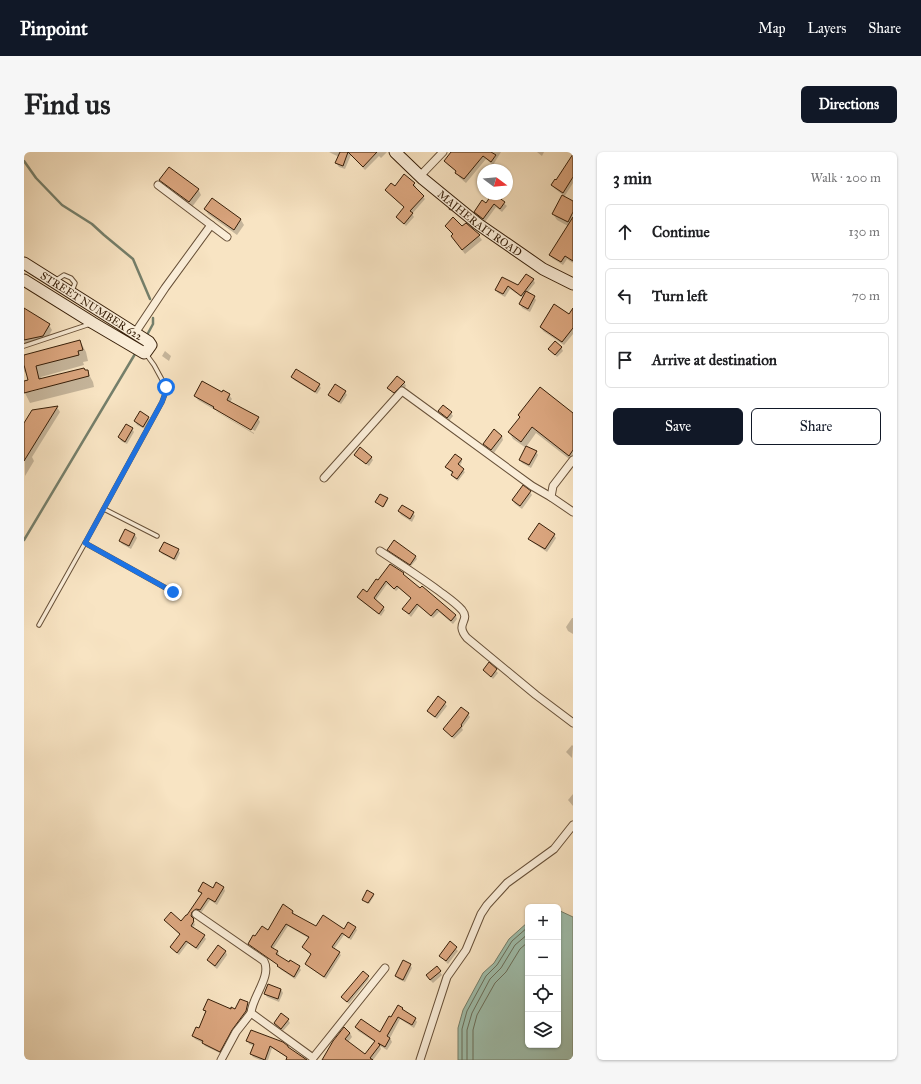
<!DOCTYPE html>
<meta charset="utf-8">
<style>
body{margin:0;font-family:"IM FELL Great Primer",serif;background:#f6f6f6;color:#202124}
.controls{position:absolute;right:12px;bottom:12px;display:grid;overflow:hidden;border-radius:6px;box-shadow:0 1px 3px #0004}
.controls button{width:36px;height:36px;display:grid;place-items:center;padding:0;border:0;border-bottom:1px solid #e0e0e0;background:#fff;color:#202124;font:20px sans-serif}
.compass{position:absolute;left:453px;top:12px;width:36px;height:36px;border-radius:50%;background:#fff;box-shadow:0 1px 3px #0004;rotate:106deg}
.stop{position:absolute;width:12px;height:12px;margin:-9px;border:3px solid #1a73e8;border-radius:50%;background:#fff}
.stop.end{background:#1a73e8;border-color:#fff;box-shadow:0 1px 4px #0008}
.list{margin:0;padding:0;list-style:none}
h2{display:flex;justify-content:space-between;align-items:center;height:52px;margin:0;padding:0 16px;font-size:17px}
h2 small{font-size:13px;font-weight:400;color:#757577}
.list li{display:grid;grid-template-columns:26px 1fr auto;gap:12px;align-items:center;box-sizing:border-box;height:56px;margin:0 8px 8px;padding:0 8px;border:1px solid #e0e0e0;border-radius:6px}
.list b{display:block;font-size:15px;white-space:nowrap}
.list em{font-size:13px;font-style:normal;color:#757577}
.actions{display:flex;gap:8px;padding:12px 16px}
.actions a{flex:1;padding:9px 0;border:1px solid #111827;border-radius:6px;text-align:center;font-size:14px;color:#111827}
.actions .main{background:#111827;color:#fff}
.icon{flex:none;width:22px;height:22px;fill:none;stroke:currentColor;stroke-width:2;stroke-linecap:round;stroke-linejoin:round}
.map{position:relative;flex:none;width:549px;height:908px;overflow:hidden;border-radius:6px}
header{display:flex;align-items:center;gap:24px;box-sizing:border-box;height:56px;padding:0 20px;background:#111827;color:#fff}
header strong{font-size:19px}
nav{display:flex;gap:22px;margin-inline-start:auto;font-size:14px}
.intro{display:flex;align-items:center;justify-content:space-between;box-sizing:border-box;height:96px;padding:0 24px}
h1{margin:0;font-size:28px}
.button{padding:10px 18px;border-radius:6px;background:#111827;color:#fff;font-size:14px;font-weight:700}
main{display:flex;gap:24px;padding:0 24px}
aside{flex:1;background:#fff;border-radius:6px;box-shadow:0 1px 3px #0004}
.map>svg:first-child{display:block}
.water{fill:#9fbfad;stroke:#757f6b}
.shadow{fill:#0003;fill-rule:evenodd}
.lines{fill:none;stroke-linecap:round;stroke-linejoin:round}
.shore{stroke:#6b6f5b;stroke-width:1}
.stream{stroke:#757f6b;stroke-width:2.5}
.building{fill:#dba67f;stroke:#371f09}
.lane-casing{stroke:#675038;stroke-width:5.5}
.street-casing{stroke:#675038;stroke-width:9}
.secondary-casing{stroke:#371f09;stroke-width:13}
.lane{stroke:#faedd8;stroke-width:3.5}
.street{stroke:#faedd8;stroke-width:7}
.secondary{stroke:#faedd8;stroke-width:11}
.route{stroke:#1a73e8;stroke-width:5}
.labels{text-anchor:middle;stroke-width:3;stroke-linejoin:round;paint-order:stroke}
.street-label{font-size:11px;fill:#371f09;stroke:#faedd8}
</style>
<header>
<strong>Pinpoint</strong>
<nav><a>Map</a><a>Layers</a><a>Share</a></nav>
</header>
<div class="intro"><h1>Find us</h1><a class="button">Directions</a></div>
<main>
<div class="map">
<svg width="549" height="908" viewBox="0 0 549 908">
<rect width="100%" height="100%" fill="#f8e4c3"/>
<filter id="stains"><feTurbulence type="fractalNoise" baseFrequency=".005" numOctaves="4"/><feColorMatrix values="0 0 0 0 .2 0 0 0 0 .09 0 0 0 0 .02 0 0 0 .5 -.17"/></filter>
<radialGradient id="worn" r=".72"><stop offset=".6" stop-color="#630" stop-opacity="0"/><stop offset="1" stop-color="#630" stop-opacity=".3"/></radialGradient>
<path class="water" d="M534 758 549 765V908H434V876L439 858 459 821 470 811 485 787 504 770V893H534Z"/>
<g class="shadow">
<path d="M305 0H363L357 6 355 4 341 18 327 3 321 17 315 15 312 11 315 5Z"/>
<path d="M429 0H477L469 13 462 7 442 31 435 25 433 20 424 13 421 9Z"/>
<path d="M513 0H520L518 4Z"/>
<path d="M549 11V31L540 45 549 50V111L543 107 539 113 528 106 526 103 544 74 533 68 529 62 539 43 530 36 528 33Z"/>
<path d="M137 28 174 37 177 43 168 55 140 34Z"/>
<path d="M390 31 392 35 391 36 401 47 388 62 390 65 382 74 373 65 381 56 364 41 362 38Z"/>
<path d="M470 42H479V43L476 48 483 54 478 60 472 55 461 70 453 63 451 60 462 52Z"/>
<path d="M188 47 217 68 220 73 213 83 184 62 181 57Z"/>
<path d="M442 72 455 84 458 88 441 102 431 89 428 84 429 83 422 75 438 76Z"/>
<path d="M479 126 494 135 509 127 511 131 503 141 510 145 512 148 506 160 498 156 496 152 499 146 486 137 481 145 474 141 472 138Z"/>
<path d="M0 158 25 173 28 178 22 189 0 193Z"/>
<path d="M549 158V182L540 193 519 179 517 175 545 163Z"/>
<path d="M56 189 62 200 64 209 59 210 60 213 17 225 18 227 63 219 69 230 70 235 6 251 0 239V234L5 229 3 223 0 219V204ZM21 235V236L6 240 5 238Z"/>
<path d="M537 195 539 199 533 205 525 197Z"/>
<path d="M141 199 147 204 145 209 138 204Z"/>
<path d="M268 225 295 233 297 236 293 242 270 228Z"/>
<path d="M380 230 382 234 372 244 365 236Z"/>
<path d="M321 240 323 243 317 252 307 246 305 243Z"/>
<path d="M199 241 205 243 208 247 206 250 234 266 236 270 231 279 191 256V258L174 248 171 244Z"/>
<path d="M33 255 36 260 8 305 10 309 1 324 0 273Z"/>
<path d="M192 259 230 281V282L193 260Z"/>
<path d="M416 260 427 261 429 264 425 269 417 263Z"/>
<path d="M495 263H549V310L512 281 502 295 512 300 514 303 507 316 498 311 496 308 502 296 489 287 485 280 496 266Z"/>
<path d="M124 265 126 269 121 277 113 273 111 269Z"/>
<path d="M108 277 110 280 103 292 97 289 95 285Z"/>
<path d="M478 284 479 288 470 301 462 295 460 292Z"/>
<path d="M332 303 347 305 349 308 345 314 333 306Z"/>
<path d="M437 307 438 310 435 315 441 320 434 329 430 326 428 323 429 322 422 315Z"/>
<path d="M506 340 508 343 498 357 491 352 489 349Z"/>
<path d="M357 343 364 348 360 355 353 351Z"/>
<path d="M375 360 389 361 391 364 388 370 377 363Z"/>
<path d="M102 378 111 383 113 386 107 397 98 392 96 389Z"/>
<path d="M530 383 532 386 523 400 508 390 506 387Z"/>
<path d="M371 390 392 405 393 407 387 414 366 400 364 398Z"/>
<path d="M154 398 156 401 152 409 138 402 136 399Z"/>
<path d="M379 422 396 437 398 435 432 464 433 467 429 472 415 460 409 466 395 454 387 465 379 457 388 447 375 436 372 439 363 432 351 449 361 458 357 464 336 448 334 445 343 441 354 430Z"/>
<path d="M548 466H549V482L544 479 542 475Z"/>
<path d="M465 512 474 521 469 527 460 518Z"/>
<path d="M415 546 423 554 413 567 406 562 405 559Z"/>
<path d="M444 562 446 565 438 576 439 578 430 587 420 577Z"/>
<path d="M548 593 549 594 548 606 542 600Z"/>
<path d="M549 642V654L544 648Z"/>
<path d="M193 732 200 736 201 739 193 753 186 748 177 761 174 760 169 762V767L171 773 168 776 180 784 182 787 174 798 164 791 155 803 147 796 156 783 141 768 157 770 163 765 178 743 175 739 190 737Z"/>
<path d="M349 743 350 744 345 752 339 748Z"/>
<path d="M269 759 270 763 292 775 320 778 331 775 333 778 327 788 320 783 310 797 317 803 302 827 284 814 282 812 288 803 279 795 286 787 264 774 249 797 253 799 255 802 254 804 265 812 266 809 275 815 277 818 271 827 256 817 254 813 227 794 225 792 232 786 244 779Z"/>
<path d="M426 791 434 799 424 812 416 804Z"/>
<path d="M202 800 203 803 193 817 186 811 184 808Z"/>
<path d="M386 813 388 816 381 830 374 827 373 824Z"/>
<path d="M413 815 418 823 409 831 405 827Z"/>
<path d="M339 821 345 827 325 852 318 845Z"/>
<path d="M257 837 259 841 255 850 243 845 241 842Z"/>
<path d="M216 848 224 851 226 854 224 862 198 902 181 894 179 891 171 887 169 884 175 878 182 861 180 858H212Z"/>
<path d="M374 854 391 867 393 870 390 876 376 867 366 886 368 890 363 898 356 894 357 897 349 908 303 907 326 881 328 885 324 890 341 903 351 890 334 879 332 875 356 881Z"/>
<path d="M264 868 266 871 259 879 253 875 251 871Z"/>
<path d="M227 879 281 908H263L264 906 248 896 244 908H236L229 905 227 902 230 894 225 892 224 889Z"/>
</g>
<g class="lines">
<g class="shore">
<path d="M438 908V877L443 859 462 824 473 813 488 789 504 775"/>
<path d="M443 908V878L448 861 466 827 477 816 491 793 504 782"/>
<path d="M449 908V878L453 863 471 831 482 820 496 797 504 790"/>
</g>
<g class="stream">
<path d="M0 9 12 26 38 53 68 72 80 83 109 107 126 147"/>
<path d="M123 183 129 172V166"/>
<path d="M0 388 111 202"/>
</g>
</g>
<g class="building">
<path d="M316 0H353L339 15 324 0 319 14 311 11Z"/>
<path d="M427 0H467L472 3 467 10 459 4 440 27 431 21 432 19 420 9Z"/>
<path d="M549 2V25L539 41 527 33 531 27 532 28Z"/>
<path d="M145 15 175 37 165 50 135 28Z"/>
<path d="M380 22 391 31 389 33 400 44 386 59 389 61 380 72 372 65 380 55 361 38 367 31 371 34Z"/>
<path d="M468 42H477L474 45 481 50 476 57 470 52 459 67 450 60 458 48 462 51Z"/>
<path d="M538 43 549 49V60L544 70 528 62Z"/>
<path d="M188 46 217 67 210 78 180 57Z"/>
<path d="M429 65 438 74 442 71 456 83 438 98 427 84 429 82 421 74Z"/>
<path d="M549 65V109L541 104 537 110 525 103Z"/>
<path d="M502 122 510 127 497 144 484 134 479 142 471 138 478 125 494 133Z"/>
<path d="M502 139 511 144 504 157 495 152Z"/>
<path d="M530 152 545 162 549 156V176L538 190 516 175Z"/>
<path d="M0 156 26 172 19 184 0 188Z"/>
<path d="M56 188 59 198 54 199 55 203 12 214 15 227 60 216 61 218H64L65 224 0 241V229L4 228 0 213V203Z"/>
<path d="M531 189 538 195 531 203 524 197Z"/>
<path d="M272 217 296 232 291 240 267 225Z"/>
<path d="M373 224 381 230 370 241 363 236Z"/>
<path d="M178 229 198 240 199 238 206 242 203 248 235 265 227 278 189 256 190 255 170 244Z"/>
<path d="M311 232 322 239 315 250 304 243Z"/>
<path d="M516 235 549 261V298L545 304 508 275 497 290 484 280 496 265 494 263Z"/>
<path d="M419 253 428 260 423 266 414 259Z"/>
<path d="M34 254 0 309V271L8 258Z"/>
<path d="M116 259 125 265 119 275 110 269Z"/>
<path d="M102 272 109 276 101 290 94 285Z"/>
<path d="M470 277 478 284 467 298 459 292Z"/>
<path d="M502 294 513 299 505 313 495 308Z"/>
<path d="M336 295 348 305 342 312 330 303Z"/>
<path d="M431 302 438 307 434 312 440 317 433 327 427 323 429 320 421 315Z"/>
<path d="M499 333 507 339 496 354 488 348Z"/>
<path d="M356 342 364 346 359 355 351 350Z"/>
<path d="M378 353 390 360 386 367 374 359Z"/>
<path d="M515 371 531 382 521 397 504 387Z"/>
<path d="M101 377 111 382 105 394 95 389Z"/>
<path d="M370 388 392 404 386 413 363 398Z"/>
<path d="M140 390 155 397 150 407 135 399Z"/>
<path d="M366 412 380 421 379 422 396 436 398 434 432 463 427 469 413 457 407 464 393 452 385 462 378 457 387 446 373 434 370 437 362 429 350 446 360 455 355 462 333 445 339 437 343 440 352 427 354 428Z"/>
<path d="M465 510 473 517 467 525 459 518Z"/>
<path d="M414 544 422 550 411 565 403 559Z"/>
<path d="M437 555 445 561 437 573 438 574 428 585 419 577Z"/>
<path d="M179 730 189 736 192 730 200 735 191 750 184 746 176 758 172 757 168 760 167 764 170 767 169 768 170 769 167 774 181 783 172 796 162 789 153 801 146 795 156 782 140 768 147 760 157 769 162 763H163L178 741 174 739Z"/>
<path d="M343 738 350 742 344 751 338 748Z"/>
<path d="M259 752 269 759 268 761 292 774 299 763 320 777 324 770 332 775 325 786 318 781 308 795 316 800 300 825 281 812 287 802 278 795 285 785 262 772 247 795 254 799 252 802 265 810 266 808 276 814 270 825 253 814 254 813 224 792 229 783 231 784 238 774 244 778Z"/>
<path d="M426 789 433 795 422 809 415 804Z"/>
<path d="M194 793 202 799 191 814 183 808Z"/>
<path d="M379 808 387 812 379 828 371 824Z"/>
<path d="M413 814 417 819 406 828 402 823Z"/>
<path d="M339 819 345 824 323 850 317 845Z"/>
<path d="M244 832 257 837 254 847 240 842Z"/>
<path d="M184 847 207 857V855L211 857 216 847 224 850 222 859 208 878 196 900 178 891 179 889 168 884 172 875 175 876 182 859 179 858Z"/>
<path d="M374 853 379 856 378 857 392 866 388 873 374 865 363 884 366 886 361 895 354 891 356 893 346 906 349 908H298L309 889 320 875 326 881 321 887 341 902 351 889 331 875 337 867 356 880 365 864 367 865Z"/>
<path d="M257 861 265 867 257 877 250 871Z"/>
<path d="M227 878 259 890 264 894V895L283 908H262L263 905 246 894 241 908 226 902 230 892 222 889Z"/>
</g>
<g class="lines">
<g class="lane-casing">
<g id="lane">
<path d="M31 129 40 123 47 126 51 131 48 139"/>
<path d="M0 194 66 172"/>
<path d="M80 357 133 384"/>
<path d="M61 391 149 440"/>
<path d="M15 473 61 391 138 250 142 239V235L130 213 122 202"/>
</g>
</g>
<g class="street-casing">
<g id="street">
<path d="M396 24 419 0"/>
<path d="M187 73 203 85"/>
<path d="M111 181 141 136 187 73 134 33"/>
<path d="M549 308 529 334 527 345 549 360"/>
<path d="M300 326 378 239 508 334 527 345"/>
<path d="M356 399C376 412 396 425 415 439 423 445 432 451 438 458 447 469 430 471 443 486L512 543 549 571"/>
<path d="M172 762 240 809C248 824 228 845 227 861L289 906 361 816"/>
<path d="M197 908 212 880 227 861"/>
<path d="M396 908 423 825 442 798 457 762 463 753 483 731 530 697 549 673"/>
</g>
</g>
<g class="secondary-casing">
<g id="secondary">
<path id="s1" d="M371 0 399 27 454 72 519 117 549 132"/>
<path id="s2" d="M0 111 125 190 127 193 122 200 120 201 69 171 0 128"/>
</g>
</g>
<use href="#lane" class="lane"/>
<use href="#street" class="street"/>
<use href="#secondary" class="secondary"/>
</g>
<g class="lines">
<path class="route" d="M142 235V239L138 250 61 391 149 440"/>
</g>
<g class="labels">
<g class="street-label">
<text dy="4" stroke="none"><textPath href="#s1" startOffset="111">MAJHERAIT ROAD</textPath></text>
<text dy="4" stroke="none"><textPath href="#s2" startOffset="80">STREET NUMBER 622</textPath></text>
</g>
</g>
<rect width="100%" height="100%" filter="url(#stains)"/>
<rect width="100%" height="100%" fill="url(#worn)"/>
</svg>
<div class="controls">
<button>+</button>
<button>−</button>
<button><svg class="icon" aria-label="locate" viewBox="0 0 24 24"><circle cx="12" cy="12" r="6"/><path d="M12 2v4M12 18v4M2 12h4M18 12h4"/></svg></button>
<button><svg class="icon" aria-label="layers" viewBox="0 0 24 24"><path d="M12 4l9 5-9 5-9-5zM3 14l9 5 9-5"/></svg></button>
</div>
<svg class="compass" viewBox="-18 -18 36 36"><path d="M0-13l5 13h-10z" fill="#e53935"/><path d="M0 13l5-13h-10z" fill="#757577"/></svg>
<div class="stop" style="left:142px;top:235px"></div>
<div class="stop end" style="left:149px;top:440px"></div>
</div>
<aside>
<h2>3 min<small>Walk · 200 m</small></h2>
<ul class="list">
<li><svg class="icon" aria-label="ahead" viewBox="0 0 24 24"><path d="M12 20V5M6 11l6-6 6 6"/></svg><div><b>Continue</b></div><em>130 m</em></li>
<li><svg class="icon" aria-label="left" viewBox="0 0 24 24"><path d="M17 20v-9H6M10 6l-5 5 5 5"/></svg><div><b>Turn left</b></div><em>70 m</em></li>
<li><svg class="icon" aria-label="arrive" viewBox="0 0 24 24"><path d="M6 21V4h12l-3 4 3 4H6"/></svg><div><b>Arrive at destination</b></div></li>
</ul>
<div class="actions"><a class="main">Save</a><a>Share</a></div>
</aside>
</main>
